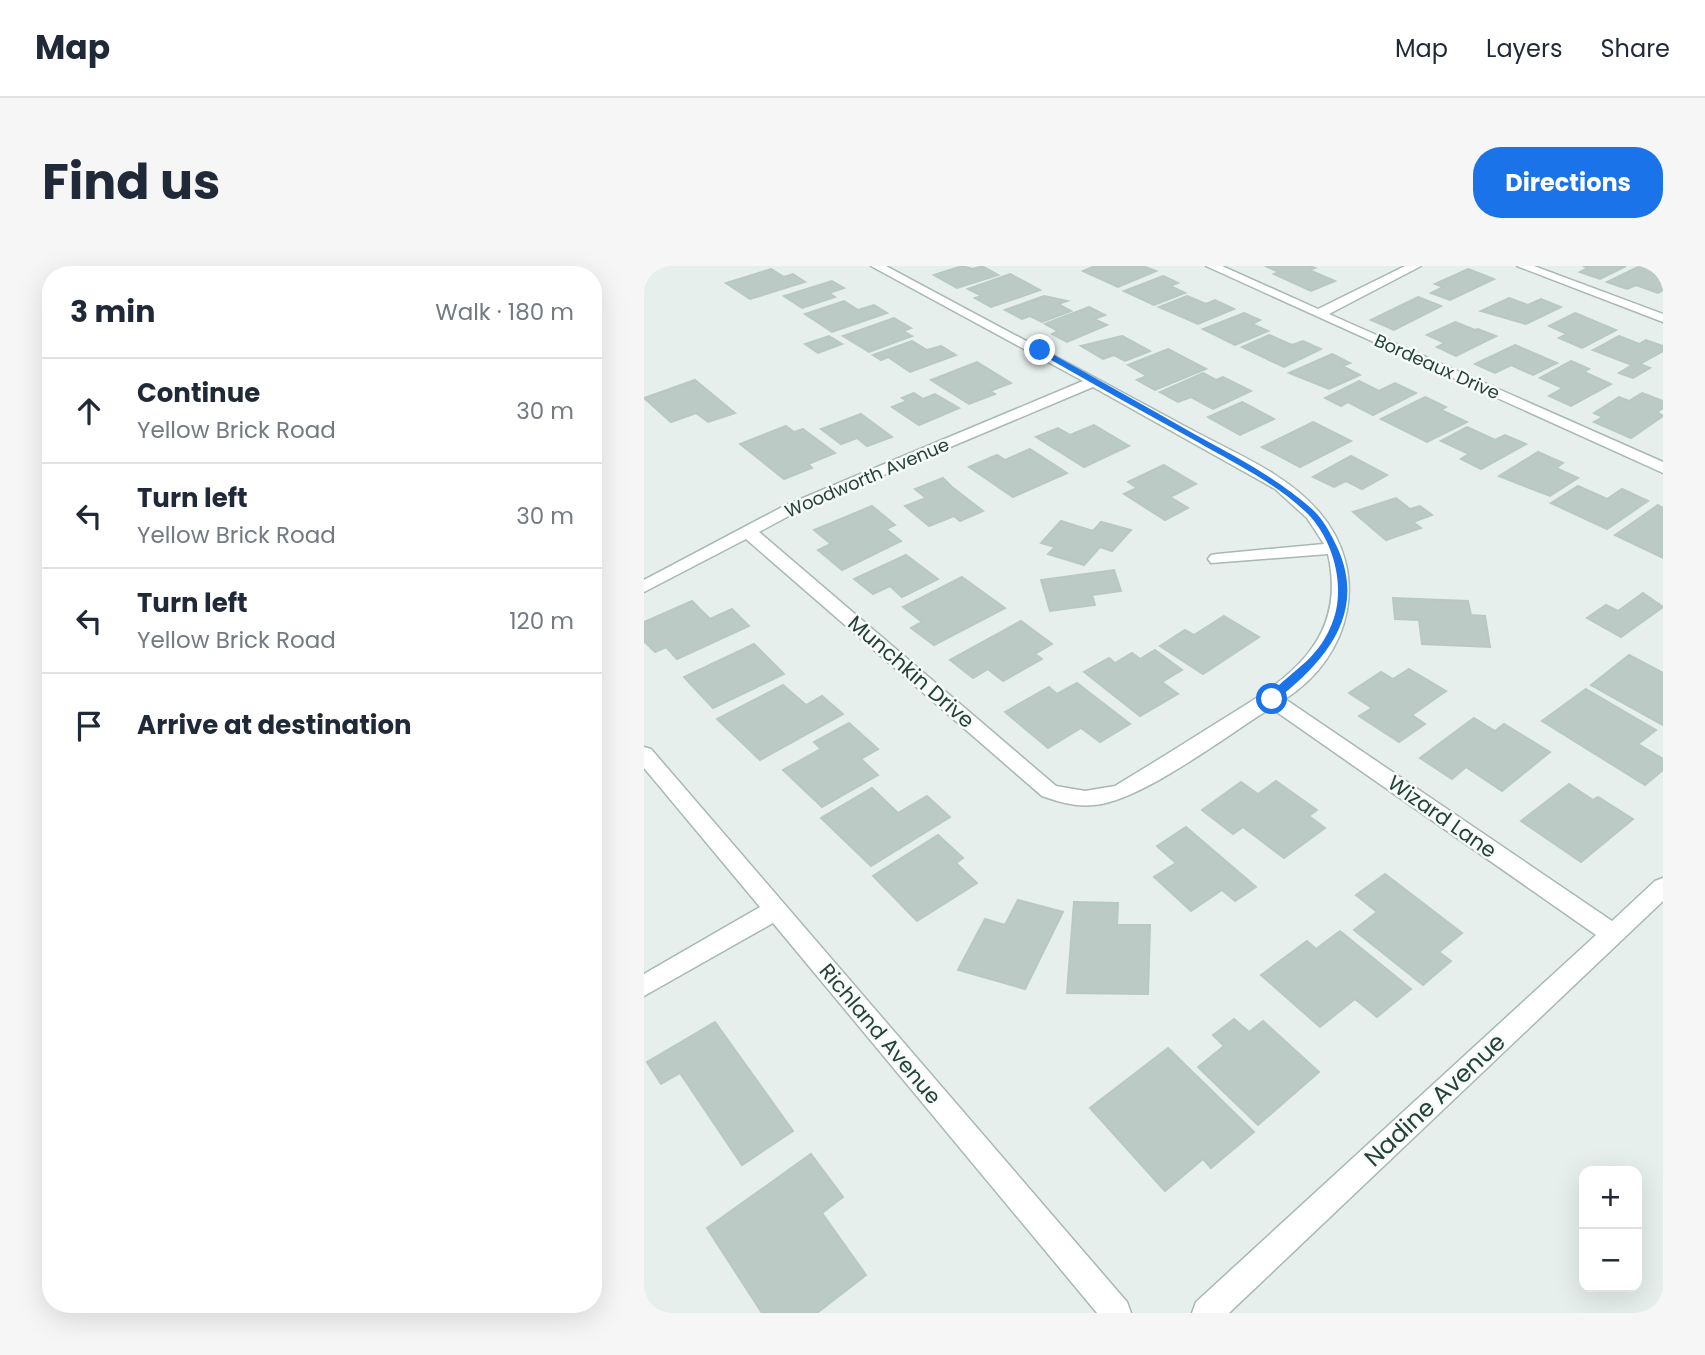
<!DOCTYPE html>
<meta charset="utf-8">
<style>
body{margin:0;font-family:Poppins,sans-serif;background:#f6f6f7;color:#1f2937}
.controls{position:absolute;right:21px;bottom:21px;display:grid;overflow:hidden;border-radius:14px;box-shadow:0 7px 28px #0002}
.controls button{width:63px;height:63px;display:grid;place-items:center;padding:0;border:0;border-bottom:2px solid #e0e1e3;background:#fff;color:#1f2937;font:35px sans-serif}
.stop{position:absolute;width:21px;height:21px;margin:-16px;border:5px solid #1a73e8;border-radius:50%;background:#fff}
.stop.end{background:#1a73e8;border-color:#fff;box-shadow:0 2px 7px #0008}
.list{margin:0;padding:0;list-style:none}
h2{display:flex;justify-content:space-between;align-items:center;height:91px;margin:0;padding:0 28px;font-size:30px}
h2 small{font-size:23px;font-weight:400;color:#747a83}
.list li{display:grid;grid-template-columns:46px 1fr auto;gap:21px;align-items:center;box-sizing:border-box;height:105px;padding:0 28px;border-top:2px solid #e0e1e3}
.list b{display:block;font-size:26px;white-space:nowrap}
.list p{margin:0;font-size:23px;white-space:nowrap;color:#747a83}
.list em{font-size:23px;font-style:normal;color:#747a83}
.icon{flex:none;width:38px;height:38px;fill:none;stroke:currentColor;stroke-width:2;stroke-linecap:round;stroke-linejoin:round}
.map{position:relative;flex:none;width:1019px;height:1047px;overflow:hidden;border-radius:28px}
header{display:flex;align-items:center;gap:42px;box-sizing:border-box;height:98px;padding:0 35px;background:#fff;border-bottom:2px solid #e0e1e3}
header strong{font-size:33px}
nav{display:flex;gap:38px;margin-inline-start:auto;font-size:24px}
.intro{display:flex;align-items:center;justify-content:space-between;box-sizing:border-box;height:168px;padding:0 42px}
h1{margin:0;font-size:49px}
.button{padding:18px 32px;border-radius:28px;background:#1a73e8;color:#fff;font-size:24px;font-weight:700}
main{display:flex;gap:42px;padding:0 42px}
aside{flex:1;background:#fff;border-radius:28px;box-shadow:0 7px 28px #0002}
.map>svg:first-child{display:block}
.building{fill:#bbcac4;stroke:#b8c9c2;stroke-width:2}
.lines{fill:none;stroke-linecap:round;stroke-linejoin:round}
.street-casing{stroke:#a8b8b2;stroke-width:3}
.street{fill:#fff;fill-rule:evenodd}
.route{fill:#1a73e8}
.labels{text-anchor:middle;stroke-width:5;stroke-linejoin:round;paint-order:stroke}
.far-street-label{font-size:18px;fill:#24423a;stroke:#f7fbf9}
.street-label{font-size:21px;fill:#24423a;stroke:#f7fbf9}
.near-street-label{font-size:24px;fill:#24423a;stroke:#f7fbf9}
</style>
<header>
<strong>Map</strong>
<nav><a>Map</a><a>Layers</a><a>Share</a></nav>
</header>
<div class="intro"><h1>Find us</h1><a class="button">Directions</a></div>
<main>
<aside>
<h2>3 min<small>Walk · 180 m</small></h2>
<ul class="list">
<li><svg class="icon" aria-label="ahead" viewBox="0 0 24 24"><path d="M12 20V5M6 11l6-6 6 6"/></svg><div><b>Continue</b><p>Yellow Brick Road</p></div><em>30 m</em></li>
<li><svg class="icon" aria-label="left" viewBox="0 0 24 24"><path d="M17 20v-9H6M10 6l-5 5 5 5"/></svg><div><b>Turn left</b><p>Yellow Brick Road</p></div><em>30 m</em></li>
<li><svg class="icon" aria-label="left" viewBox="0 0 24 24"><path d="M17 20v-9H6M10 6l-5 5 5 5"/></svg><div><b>Turn left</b><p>Yellow Brick Road</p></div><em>120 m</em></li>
<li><svg class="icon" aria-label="arrive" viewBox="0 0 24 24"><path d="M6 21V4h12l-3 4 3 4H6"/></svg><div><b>Arrive at destination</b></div></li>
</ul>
</aside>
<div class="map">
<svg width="1019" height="1047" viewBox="0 0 1019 1047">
<rect width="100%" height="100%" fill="#e6efeb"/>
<g class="building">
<path d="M318 0 329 3 338 0 354 9 313 22 290 9Z"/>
<path d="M451 0H499L512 5 474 21 439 5Z"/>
<path d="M621 0H666L671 2 665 4 691 15 667 25 630 8 635 6Z"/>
<path d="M939 0H982L956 13 936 6 944 2Z"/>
<path d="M996 0 1019 2V24L1014 27 992 19 983 23 963 16Z"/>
<path d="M127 3 140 11 149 8 161 16 106 33 82 17Z"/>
<path d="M824 3 850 13 806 34 787 27 799 21 791 18Z"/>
<path d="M366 8 396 24 347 41 331 32 338 30 324 23Z"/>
<path d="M519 10 534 17 526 20 541 27 510 39 480 25Z"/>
<path d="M188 15 200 22 185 27 191 31 158 42 140 30Z"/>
<path d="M400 30 423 35 414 38 427 45 398 56 386 50 378 53 361 44Z"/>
<path d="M543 30 562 38 571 34 590 43 554 58 515 41Z"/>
<path d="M774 31 797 40 750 64 727 54Z"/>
<path d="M865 32 884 39 897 33 917 41 882 58 837 45Z"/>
<path d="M200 35 214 44 230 39 243 47 188 66 161 48Z"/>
<path d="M445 41 461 49 450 53 463 59 423 76 408 68 414 65 401 58Z"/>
<path d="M600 47 616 54 608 58 624 65 591 79 559 63Z"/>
<path d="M931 47 972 64 938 82 915 72 923 68 905 60Z"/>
<path d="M250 52 267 62 259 65 268 70 225 86 199 70Z"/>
<path d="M811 56 831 64 834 63 852 70 812 90 793 81 801 77 783 69Z"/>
<path d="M625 69 648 79 659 75 677 83 640 101 598 81Z"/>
<path d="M185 70 198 78 174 87 161 78Z"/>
<path d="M478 70 506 85 481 95 470 89 459 93 437 80Z"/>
<path d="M975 70 995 78 1002 74 1019 80V85L996 98 1006 102 989 112 975 107 988 99 949 84Z"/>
<path d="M268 75 283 84 297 80 312 89 266 106 244 91 237 94 229 89Z"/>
<path d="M871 79 913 97 889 109 867 99 851 107 831 98Z"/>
<path d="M524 83 562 103 511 124 493 114 503 110 484 99Z"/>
<path d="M688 88 706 97 698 100 716 109 685 123 645 107Z"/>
<path d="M927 95 945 103 940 106 967 118 927 140 905 130 919 122 896 112Z"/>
<path d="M333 96 367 117 346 125 351 128 325 138 287 114Z"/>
<path d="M559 107 572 114 579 111 607 125 569 143 547 131 534 136 516 126Z"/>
<path d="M51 114 91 147 64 156 52 147 27 156 0 132Z"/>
<path d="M715 115 735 125 751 117 772 127 729 149 704 136 697 140 681 132Z"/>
<path d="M270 127 279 133 291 128 315 142 275 159 248 141 263 135 258 132Z"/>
<path d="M998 127 1019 135V142L1013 146 1019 150 987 172 950 156 959 151 950 147 975 131 985 135Z"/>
<path d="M781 131 802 141 797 144 823 156 783 176 737 153Z"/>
<path d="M598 136 630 153 596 169 564 151Z"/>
<path d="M217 148 248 171 223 180 213 172 197 178 177 163Z"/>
<path d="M669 156 707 175 656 201 618 181Z"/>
<path d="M450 159 485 180 440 201 392 171 414 162 426 169Z"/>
<path d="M142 160 150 166 159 163 191 187 164 198 168 202 140 213 96 178Z"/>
<path d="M823 161 851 174 861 169 882 178 837 203 817 193 825 188 797 175Z"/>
<path d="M386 183 423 207 369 231 325 201 353 189 361 194Z"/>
<path d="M894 186 919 197 912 202 934 212 906 230 855 210Z"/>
<path d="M707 190 743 209 718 223 702 215 690 221 669 211Z"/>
<path d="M520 199 552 218 526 231 544 242 521 254 480 228 493 222 484 216Z"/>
<path d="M299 212 308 221 339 245 316 255 310 250 285 260 261 240 282 232 271 223Z"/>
<path d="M934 220 963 233 978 223 1004 235 963 263 907 237Z"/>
<path d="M752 232 766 243 776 240 788 249 769 256 777 262 742 274 709 246Z"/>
<path d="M1014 239 1019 242V292L971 269Z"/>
<path d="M228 240 251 259 242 263 257 275 198 304 174 284 187 278 170 264Z"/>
<path d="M417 255 449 265 457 256 487 264 468 285 456 281 440 299 404 288 411 281 397 277Z"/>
<path d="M262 289 294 313 258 331 246 320 229 328 210 313Z"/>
<path d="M470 304 477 325 448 329 451 339 406 345 397 314Z"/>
<path d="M318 311 361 342 290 379 267 362 278 356 259 341Z"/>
<path d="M999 327 1019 341 977 371 943 352 962 339 974 345Z"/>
<path d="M749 332 824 335 827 349 841 350 846 381 778 378 775 354 751 353Z"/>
<path d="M48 335 66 353 88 343 105 360 33 393 22 381 11 386 0 375V356Z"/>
<path d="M580 350 615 371 559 408 516 380 541 364 550 369Z"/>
<path d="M377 355 408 378 391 388 398 393 359 415 344 403 329 412 306 394Z"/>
<path d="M110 378 140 408 69 442 40 411Z"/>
<path d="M511 384 538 404 518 416 534 428 496 450 440 406 465 392 471 397 488 387 496 393Z"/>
<path d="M985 389 1019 407V459L947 419Z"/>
<path d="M765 403 802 425 768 449 781 458 755 476 715 450 728 442 705 427 737 406 749 413Z"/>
<path d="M433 417 486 458 456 476 437 462 404 482 361 446 405 421 413 428Z"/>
<path d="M139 419 162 439 178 430 199 448 116 494 73 453Z"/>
<path d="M942 423 1012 464 994 478 1019 493V504L1001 519 898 455Z"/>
<path d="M830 452 851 465 860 458 906 486 858 525 822 501 808 513 776 492Z"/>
<path d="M205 457 234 483 217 493 234 509 178 541 139 504 177 483 170 476Z"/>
<path d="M632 515 673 544 665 550 681 562 640 592 599 561 589 568 558 544 597 516 614 528Z"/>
<path d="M925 518 949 534 954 531 989 553 937 596 877 555Z"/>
<path d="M228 522 254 547 283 530 306 551 227 600 177 552Z"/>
<path d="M542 561 612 621 591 635 578 624 547 645 510 611 532 597 513 580Z"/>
<path d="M294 569 319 592 312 597 333 617 273 655 229 610Z"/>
<path d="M741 608 818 667 795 686 807 695 779 719 710 664 733 646 712 629Z"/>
<path d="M374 634 419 646 381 723 314 704 341 653 361 659Z"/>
<path d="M430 636 474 637 473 659H506L504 728 423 727Z"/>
<path d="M696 665 767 723 733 751 711 733 676 761 617 709 663 675 672 683Z"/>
<path d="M590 753 605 766 619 755 675 806 614 859 554 801 580 780 569 769Z"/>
<path d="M71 756 149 865 98 899 36 807 17 818 3 796Z"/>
<path d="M524 782 610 866 567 902 559 893 521 925 446 842Z"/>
<path d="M167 888 199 931 178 947 222 1009 173 1047H118L63 962Z"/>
</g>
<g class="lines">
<g class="street-casing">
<g id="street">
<path d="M227 0H242C344 55 445 108 546 163 590 187 642 207 675 246 727 306 708 390 641 433L968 655 1011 615 1019 612V635L585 1047H548L552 1036 952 669 627 442C583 469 498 535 450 539 432 541 415 536 398 530L102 273 0 326V314L140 240 439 115ZM449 121 631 223 663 252 680 278 573 288 567 289 564 293 567 297 684 288C705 379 638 417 571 458 538 479 504 500 471 520L441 525 412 520 115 266 152 246Z"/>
<path d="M562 0H578L674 43 761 0H777L685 48 1019 196V207Z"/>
<path d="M873 0H890L1019 48V56Z"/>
<path d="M0 481 7 483 483 1036 487 1047H453L129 657 0 730V708L116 641 0 502Z"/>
</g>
</g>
<use href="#street" class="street"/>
</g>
<path class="route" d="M393 83H399C450 111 501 140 552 169 592 191 633 212 668 243 680 254 687 268 694 283 723 349 680 396 631 435L622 433C648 402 675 396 690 352 701 318 689 274 664 248 632 217 590 197 552 175 499 146 446 116 393 86Z"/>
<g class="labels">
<g class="far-street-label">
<text transform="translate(793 101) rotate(24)" y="6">Bordeaux Drive</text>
<text transform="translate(223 212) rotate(-23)" y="6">Woodworth Avenue</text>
</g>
<g class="street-label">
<text transform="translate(267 406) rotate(41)" y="7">Munchkin Drive</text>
<text transform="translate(798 551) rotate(35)" y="7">Wizard Lane</text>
<text transform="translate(236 768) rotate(50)" y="7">Richland Avenue</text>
</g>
<g class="near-street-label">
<text transform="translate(791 834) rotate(-43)" y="8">Nadine Avenue</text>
</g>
</g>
</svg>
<div class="controls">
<button>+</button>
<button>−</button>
</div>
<div class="stop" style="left:628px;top:433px"></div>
<div class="stop end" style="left:396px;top:84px"></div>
</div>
</main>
